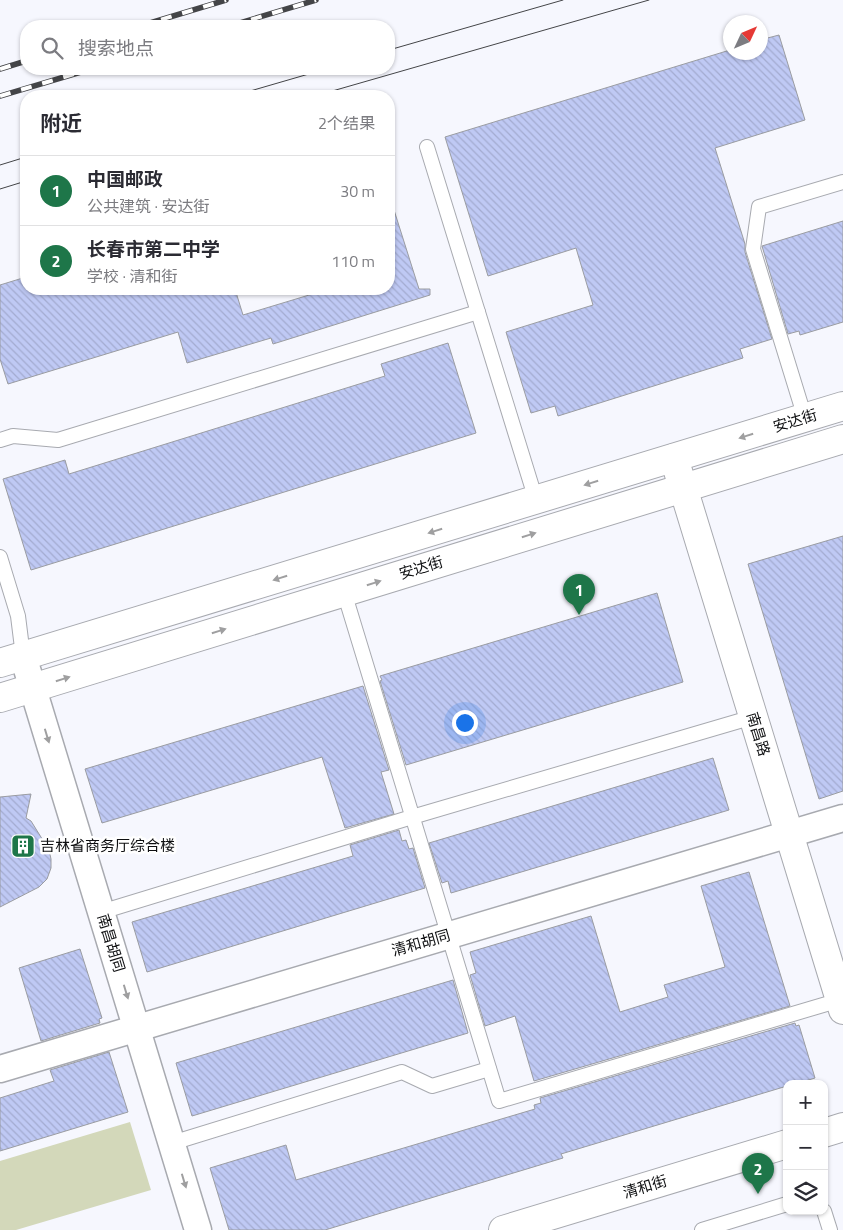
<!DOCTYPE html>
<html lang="zh">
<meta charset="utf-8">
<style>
body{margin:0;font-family:"Titillium Web","Noto Sans SC",sans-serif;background:#f7f7f7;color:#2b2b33}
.controls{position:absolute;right:15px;bottom:15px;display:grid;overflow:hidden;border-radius:10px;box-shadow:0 1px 4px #0004}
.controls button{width:45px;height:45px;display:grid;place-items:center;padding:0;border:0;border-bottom:1px solid #e1e1e2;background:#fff;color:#2b2b33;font:25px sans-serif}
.compass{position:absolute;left:723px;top:15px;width:45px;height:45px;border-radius:50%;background:#fff;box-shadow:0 1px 4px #0004;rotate:46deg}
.you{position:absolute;left:464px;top:722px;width:18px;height:18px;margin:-12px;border:4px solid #fff;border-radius:50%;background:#1a73e8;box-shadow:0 0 0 8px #1a73e833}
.badge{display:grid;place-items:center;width:32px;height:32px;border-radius:50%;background:#1e7649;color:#fff;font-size:16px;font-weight:700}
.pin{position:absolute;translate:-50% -41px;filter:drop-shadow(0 1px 2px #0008)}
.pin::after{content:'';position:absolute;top:26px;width:18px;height:15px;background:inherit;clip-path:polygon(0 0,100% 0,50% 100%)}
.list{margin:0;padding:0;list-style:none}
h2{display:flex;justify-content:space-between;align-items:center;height:65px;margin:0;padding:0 20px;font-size:21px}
h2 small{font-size:16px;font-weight:400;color:#7c7c81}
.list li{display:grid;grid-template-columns:32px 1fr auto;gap:15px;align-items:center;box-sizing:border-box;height:70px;padding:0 20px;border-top:1px solid #e1e1e2}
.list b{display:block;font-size:19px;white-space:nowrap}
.list p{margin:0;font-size:16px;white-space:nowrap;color:#7c7c81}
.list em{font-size:16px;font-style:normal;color:#7c7c81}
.icon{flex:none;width:28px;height:28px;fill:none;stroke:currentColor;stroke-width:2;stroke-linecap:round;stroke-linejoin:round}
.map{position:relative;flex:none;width:843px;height:1230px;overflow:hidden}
.search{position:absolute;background:#fff;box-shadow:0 1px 4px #0004;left:20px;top:20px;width:375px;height:55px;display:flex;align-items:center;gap:12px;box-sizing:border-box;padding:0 18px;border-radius:20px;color:#7c7c81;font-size:19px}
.panel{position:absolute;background:#fff;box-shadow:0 1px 4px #0004;left:20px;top:90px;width:375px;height:205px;border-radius:20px}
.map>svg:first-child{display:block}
.green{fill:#d3d8ba}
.building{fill:url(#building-back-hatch);stroke:#9a9ca1}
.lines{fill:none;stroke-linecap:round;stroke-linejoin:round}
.service-casing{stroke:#a8aab0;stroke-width:16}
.minor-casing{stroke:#a8aab0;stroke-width:29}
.tertiary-casing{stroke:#a8aab0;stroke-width:30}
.primary-casing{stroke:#a8aab0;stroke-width:30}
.service{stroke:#fff;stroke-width:14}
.minor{stroke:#fff;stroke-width:26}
.tertiary{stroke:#fff;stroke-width:28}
.primary{stroke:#fff;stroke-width:28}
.tram{stroke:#444548;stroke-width:1}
.rail-casing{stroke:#444548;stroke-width:5.5}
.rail{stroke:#fff;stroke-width:4;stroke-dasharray:11;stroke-linecap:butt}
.oneway{fill:#9f9fa0}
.labels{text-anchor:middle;stroke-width:5;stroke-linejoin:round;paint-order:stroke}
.street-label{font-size:15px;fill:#0e0f11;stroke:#fff}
.poi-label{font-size:15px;fill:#0e0f11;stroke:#fff;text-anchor:start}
</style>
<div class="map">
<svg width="843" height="1230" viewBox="0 0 843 1230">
<defs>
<pattern id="building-back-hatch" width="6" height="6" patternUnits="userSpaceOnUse" patternTransform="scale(1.25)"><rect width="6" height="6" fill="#bfc9f4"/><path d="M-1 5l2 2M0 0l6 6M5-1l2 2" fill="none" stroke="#a3abd0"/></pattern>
</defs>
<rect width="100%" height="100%" fill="#f6f7fe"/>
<path class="green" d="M130 1122 151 1190 16 1230H0V1161Z"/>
<g class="building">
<path d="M779 35 805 120 715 148 745 244V252L772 339 740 349 743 358 558 416 555 406 531 413 506 332 593 305 576 248 488 276 445 137 730 50V52H760V40Z"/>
<path d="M394 210 419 289H430V295L273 344 271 338 187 363 178 332 8 384 0 359V285L26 277V289H235L243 315 329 289H389V211Z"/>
<path d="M843 221V322L800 335 799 331 788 334 762 246Z"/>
<path d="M448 343 476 433 31 570 3 479 65 460 69 474 385 376 381 364Z"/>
<path d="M843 536V791L819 799 748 564Z"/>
<path d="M657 593 683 682 406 765 380 681 382 680 380 676Z"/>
<path d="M363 686 389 770 381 772 394 814 345 828 322 757 102 823 85 769Z"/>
<path d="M713 758 729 810 451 893 448 881 442 883 429 843Z"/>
<path d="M31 794 26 818 31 821 49 850 51 859V868L47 879 39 887 0 907V797Z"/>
<path d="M399 830 402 841 406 840 409 849 413 848 425 888 147 972 132 922 353 856 350 845Z"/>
<path d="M749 872 790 1006 534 1081 515 1016 485 1026 470 975 476 973 470 952 591 916 620 1012 668 997 664 985 725 967 701 886Z"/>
<path d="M80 949 102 1018 99 1019 100 1023 41 1041 19 968Z"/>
<path d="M453 980 468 1033 192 1116 176 1063Z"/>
<path d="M795 1023 796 1026 799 1025 815 1078 795 1084H787V1086L561 1154 563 1158 325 1230H229L210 1168 286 1145 296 1180 535 1109 534 1105 541 1103 540 1098Z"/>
<path d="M109 1052 128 1112 0 1151V1098L54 1081 50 1070Z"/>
</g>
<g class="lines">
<g class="service-casing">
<g id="service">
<path d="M427 147 536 500"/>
<path d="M805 418 753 249 759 207 843 182"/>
<path d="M0 440 13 436 58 440 478 312"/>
<path d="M0 557 18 616 23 656"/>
<path d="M344 592 499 1101 840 1000"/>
<path d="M101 912 412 817 753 717"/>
<path d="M172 1143 402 1072 432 1086 489 1069"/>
<path d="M824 1211 830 1230"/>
<path d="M702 1230 787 1204"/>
</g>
</g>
<g class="minor-casing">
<g id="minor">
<path d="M23 656 198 1230"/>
<path d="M0 1069 843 818"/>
</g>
</g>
<g class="tertiary-casing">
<g id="tertiary">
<path d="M674 458 843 1010"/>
<path d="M824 1133 843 1127"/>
<path d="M503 1230 787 1144"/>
</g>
</g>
<g class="primary-casing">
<g id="primary">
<path d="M0 663 843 406"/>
<path d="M0 698 843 439"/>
</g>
</g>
<use href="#service" class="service"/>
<use href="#minor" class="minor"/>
<use href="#tertiary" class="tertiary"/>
<use href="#primary" class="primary"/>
<g class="tram">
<path d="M389 50 563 0"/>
<path d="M233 96 326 69"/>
<path d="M315 96 649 0"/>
<path d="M0 165 26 157"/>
<path d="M0 189 26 181"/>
</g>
<g class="rail-casing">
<g id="rail">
<path d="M140 26 226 0"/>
<path d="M230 26 316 0"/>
<path d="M0 69 26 61"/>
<path d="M0 96 91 69"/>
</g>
</g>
<use href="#rail" class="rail"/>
</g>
<defs><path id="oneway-solid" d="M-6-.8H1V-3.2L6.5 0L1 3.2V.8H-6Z" transform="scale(1.25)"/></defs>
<g class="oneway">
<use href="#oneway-solid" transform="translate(746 436) rotate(163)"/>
<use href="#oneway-solid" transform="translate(591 483) rotate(163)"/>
<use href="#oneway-solid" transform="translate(435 531) rotate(163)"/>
<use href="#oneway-solid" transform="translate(529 535) rotate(-17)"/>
<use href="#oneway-solid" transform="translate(280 578) rotate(163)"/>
<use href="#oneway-solid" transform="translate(374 583) rotate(-17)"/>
<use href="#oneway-solid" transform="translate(219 631) rotate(-17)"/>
<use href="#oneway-solid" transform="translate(63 679) rotate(-17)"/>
<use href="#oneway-solid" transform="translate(47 736) rotate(73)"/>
<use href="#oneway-solid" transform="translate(126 992) rotate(73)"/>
<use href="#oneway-solid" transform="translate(184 1181) rotate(73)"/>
</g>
<defs>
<g id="building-square" transform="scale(1.25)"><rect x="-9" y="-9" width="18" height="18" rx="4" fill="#1e7649" stroke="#fff"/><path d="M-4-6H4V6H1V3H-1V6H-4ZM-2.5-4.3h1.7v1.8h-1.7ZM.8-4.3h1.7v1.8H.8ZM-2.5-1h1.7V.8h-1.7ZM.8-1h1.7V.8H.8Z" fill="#fff"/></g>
</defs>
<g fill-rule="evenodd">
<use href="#building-square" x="23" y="846"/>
</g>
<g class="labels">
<g class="street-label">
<text transform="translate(795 421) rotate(-17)" y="5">安达街</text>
<text transform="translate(421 568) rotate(-17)" y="5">安达街</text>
<text transform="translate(758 734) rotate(73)" y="5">南昌路</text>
<text transform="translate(111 943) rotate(73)" y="5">南昌胡同</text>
<text transform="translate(421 943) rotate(-16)" y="5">清和胡同</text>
<text transform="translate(645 1187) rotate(-17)" y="5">清和街</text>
</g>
<g class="poi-label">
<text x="40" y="851">吉林省商务厅综合楼</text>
</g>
</g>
</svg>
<div class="controls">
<button>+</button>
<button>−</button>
<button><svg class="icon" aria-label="layers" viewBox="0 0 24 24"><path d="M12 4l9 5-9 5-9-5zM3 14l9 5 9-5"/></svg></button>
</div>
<svg class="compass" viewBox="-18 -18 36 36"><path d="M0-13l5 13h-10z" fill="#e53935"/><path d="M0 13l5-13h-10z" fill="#7c7c81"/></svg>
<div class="you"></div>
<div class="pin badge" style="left:579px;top:615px">1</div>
<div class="pin badge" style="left:758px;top:1194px">2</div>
<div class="search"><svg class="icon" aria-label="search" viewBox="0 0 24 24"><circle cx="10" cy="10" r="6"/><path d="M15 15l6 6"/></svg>搜索地点</div>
<section class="panel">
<h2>附近<small>2个结果</small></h2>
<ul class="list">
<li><span class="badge">1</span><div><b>中国邮政</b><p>公共建筑 · 安达街</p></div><em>30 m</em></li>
<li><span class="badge">2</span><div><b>长春市第二中学</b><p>学校 · 清和街</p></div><em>110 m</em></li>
</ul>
</section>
</div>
